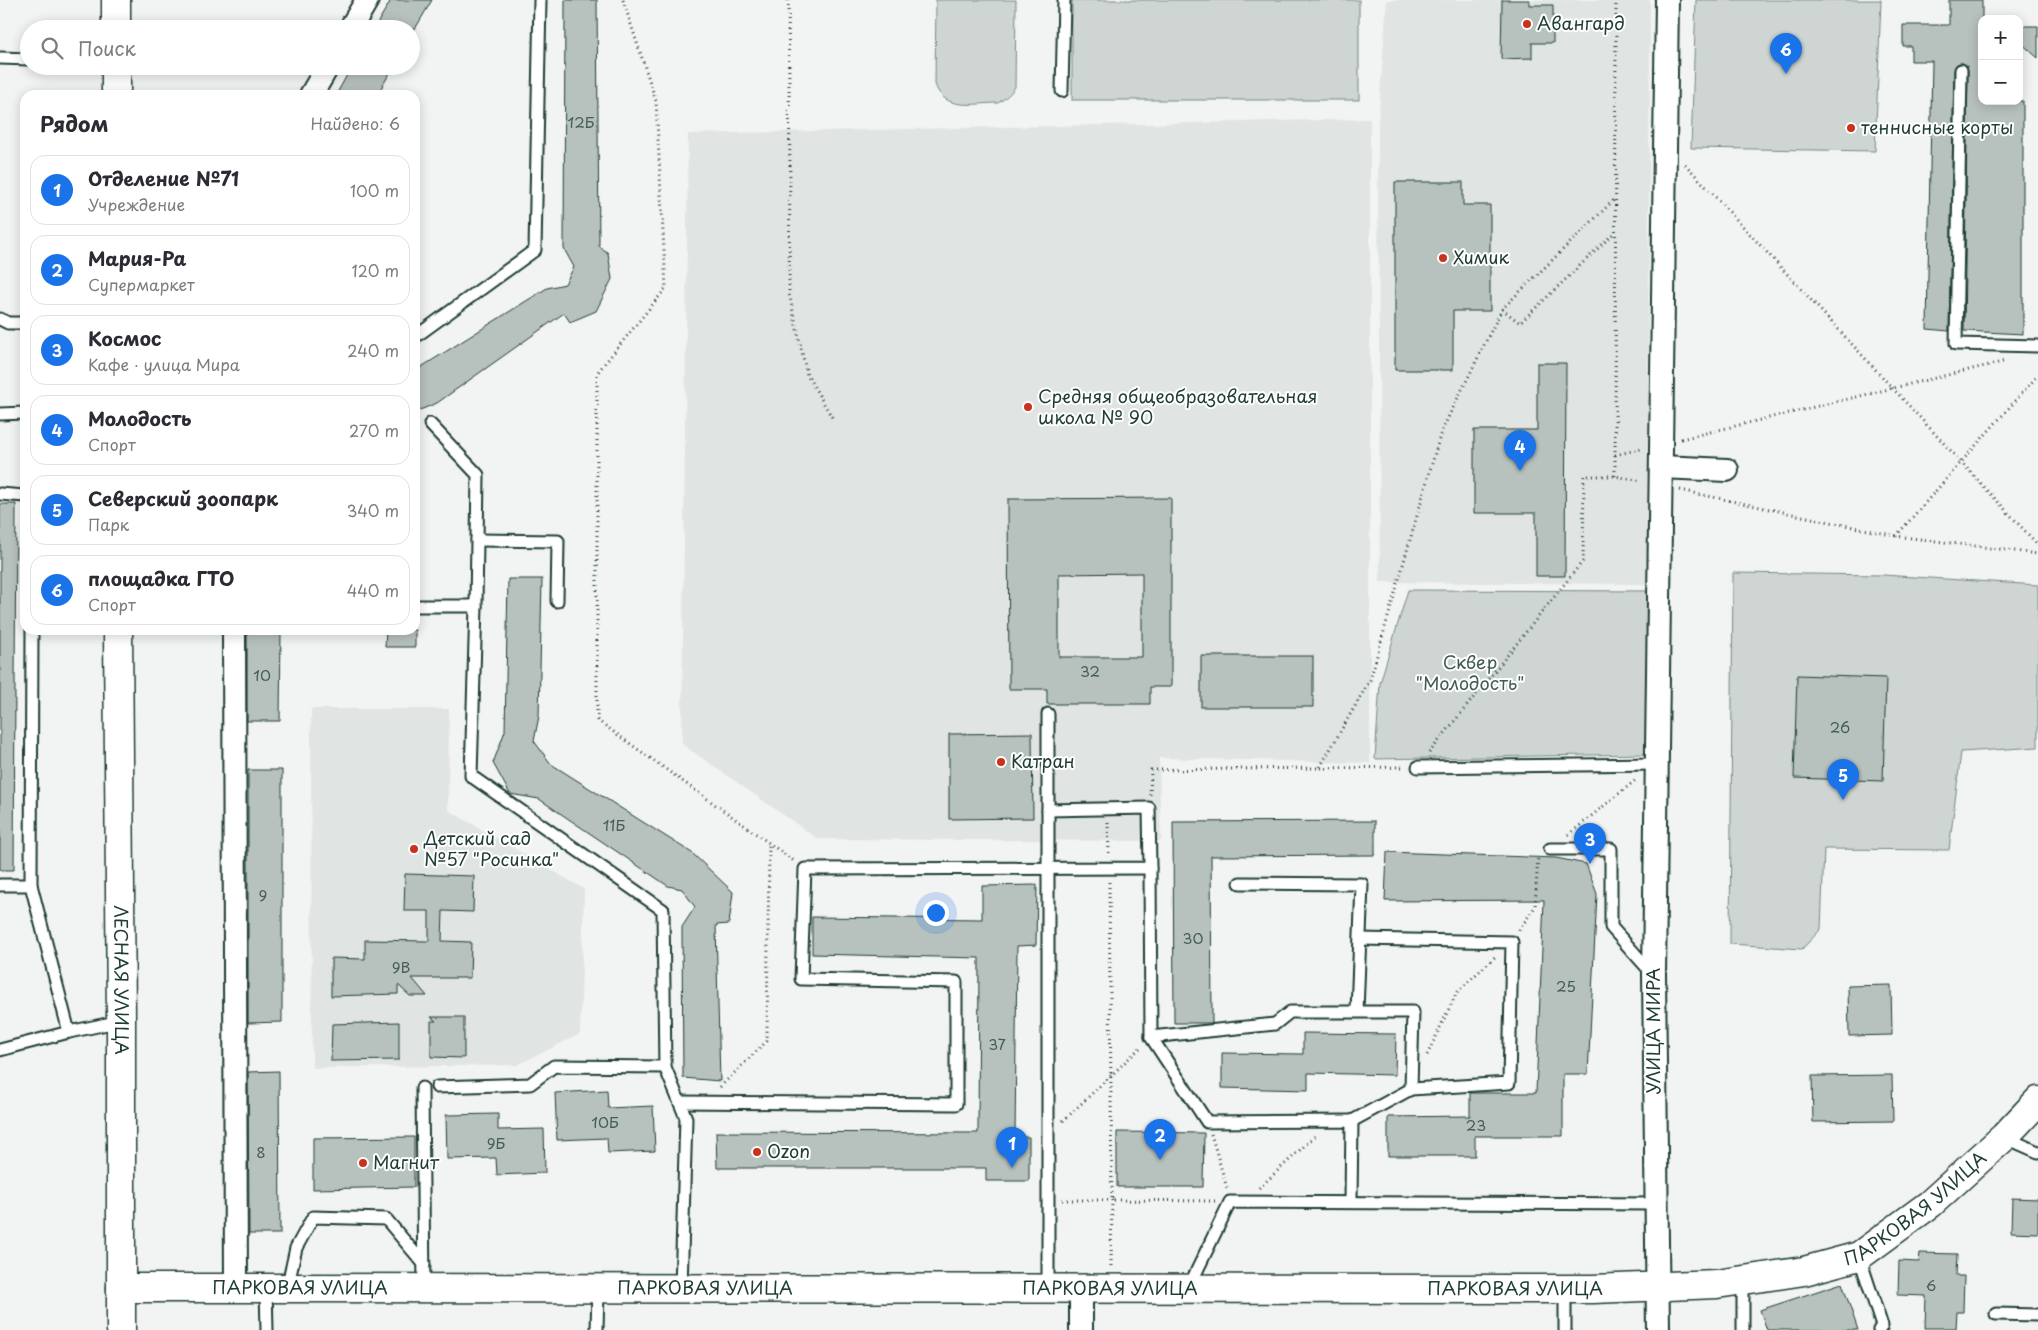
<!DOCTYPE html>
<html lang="ru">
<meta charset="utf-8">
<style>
body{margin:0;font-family:"Playpen Sans",sans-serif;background:#f7f7f7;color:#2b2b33}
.controls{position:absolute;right:15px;top:15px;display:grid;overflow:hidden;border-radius:10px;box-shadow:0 2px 12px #0003}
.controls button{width:45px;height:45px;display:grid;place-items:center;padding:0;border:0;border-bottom:1px solid #e1e1e2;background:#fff;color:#2b2b33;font:25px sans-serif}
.you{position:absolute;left:935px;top:912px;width:18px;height:18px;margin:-12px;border:4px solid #fff;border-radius:50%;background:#1a73e8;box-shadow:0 0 0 8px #1a73e833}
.badge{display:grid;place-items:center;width:32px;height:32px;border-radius:50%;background:#1a73e8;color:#fff;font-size:16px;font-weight:700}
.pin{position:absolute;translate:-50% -41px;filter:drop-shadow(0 1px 2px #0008)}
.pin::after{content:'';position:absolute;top:26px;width:18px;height:15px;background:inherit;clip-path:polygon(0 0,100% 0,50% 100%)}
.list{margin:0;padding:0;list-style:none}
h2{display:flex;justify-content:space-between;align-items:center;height:65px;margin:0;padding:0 20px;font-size:21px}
h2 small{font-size:16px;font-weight:400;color:#7c7c81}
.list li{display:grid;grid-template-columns:32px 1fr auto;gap:15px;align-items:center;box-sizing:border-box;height:70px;margin:0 10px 10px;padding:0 10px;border:1px solid #e1e1e2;border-radius:15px}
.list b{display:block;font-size:19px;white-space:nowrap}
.list p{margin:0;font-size:16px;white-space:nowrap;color:#7c7c81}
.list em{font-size:16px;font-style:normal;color:#7c7c81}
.icon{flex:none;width:28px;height:28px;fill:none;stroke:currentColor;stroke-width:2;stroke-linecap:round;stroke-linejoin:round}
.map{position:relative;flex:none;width:2038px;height:1330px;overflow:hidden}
.search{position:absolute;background:#fff;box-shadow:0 2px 12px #0003;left:20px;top:20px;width:400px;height:55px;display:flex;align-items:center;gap:12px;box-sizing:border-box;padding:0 18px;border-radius:28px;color:#7c7c81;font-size:19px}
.panel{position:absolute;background:#fff;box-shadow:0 2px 12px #0003;left:20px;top:90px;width:400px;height:545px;border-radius:15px}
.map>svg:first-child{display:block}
.built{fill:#e0e4e3}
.green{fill:#ced5d3;stroke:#768984}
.building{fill:#b7c1bd;stroke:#1f3d34;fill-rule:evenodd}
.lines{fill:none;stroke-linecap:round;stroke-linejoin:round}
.service-casing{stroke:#1f3d34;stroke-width:15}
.minor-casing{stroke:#1f3d34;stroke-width:26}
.tertiary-casing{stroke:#1f3d34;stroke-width:31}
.secondary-casing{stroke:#1f3d34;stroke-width:31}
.path{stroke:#1f3d34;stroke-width:3;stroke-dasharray:1 4;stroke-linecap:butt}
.service{stroke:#fff;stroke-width:11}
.minor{stroke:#fff;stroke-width:22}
.tertiary{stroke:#fff;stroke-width:28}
.secondary{stroke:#fff;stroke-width:28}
.poi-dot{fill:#c8321e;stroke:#fff;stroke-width:2}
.labels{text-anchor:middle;stroke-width:4;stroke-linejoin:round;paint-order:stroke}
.number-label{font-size:15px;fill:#455e56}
.poi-label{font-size:18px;fill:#1f3d34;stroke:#fff;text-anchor:start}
.park-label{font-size:18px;fill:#425b54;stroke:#fff}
.street-label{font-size:18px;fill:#1f3d34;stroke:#fff}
</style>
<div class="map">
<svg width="2038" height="1330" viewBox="0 0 2038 1330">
<rect width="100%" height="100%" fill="#f2f3f3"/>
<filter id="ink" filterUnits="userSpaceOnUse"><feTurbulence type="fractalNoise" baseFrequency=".02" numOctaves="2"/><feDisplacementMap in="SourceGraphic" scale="10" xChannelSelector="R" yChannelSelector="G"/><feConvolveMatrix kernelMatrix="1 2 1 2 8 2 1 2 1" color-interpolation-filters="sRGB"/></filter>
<g filter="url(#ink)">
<g class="built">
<path d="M1387 0H1650L1647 584 1380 582 1378 125Z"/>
<path d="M1370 119V763L1159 758 1161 841 818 839 682 744 688 134Z"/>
<path d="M311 709H449L448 810 584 889 580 1034 517 1065 312 1068Z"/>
</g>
<g class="green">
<path d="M936 0H1016L1015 87C1010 94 1006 98 998 103 974 103 944 112 935 84Z"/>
<rect x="1072" y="0" width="287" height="100"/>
<path d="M1696 0H1881L1875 151 1691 148Z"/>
<path d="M1733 573 1883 575 2038 585V747L1961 752 1949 850 1824 849 1821 929 1802 949 1730 944Z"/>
<path d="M1408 590 1649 591 1645 754 1375 759 1380 683Z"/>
</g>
<g class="building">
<path d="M391 0H432L415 29H374Z"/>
<path d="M565 0H597L599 246 608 253 612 279 596 311 570 322 564 313 437 403 415 412V371L547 288 565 284 574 267 564 249Z"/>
<path d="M1502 0H1529V5H1553V43H1532V58L1501 59Z"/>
<path d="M1949 0H1982V101H2023V334L1964 331 1968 70 1967 66 1962 63 1957 64 1954 70 1949 331 1927 329 1932 61H1911V46H1903V25H1949Z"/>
<path d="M2019 26H2038V58L2019 41Z"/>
<path d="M352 66H394L377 95H336Z"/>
<path d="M1395 182H1463V205H1490V311H1453V370H1395Z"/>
<path d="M1537 363H1566L1565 576H1536V513H1474V430H1537Z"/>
<path d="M1171 498V687H1150V704H1047V689H1009L1008 499ZM1142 573V657H1059V574Z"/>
<path d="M0 504H16L14 870H0Z"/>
<path d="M508 579H542L539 716 534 741 551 764 692 853 733 892 729 924 716 925 720 1081 683 1078 682 927 695 907 682 889 668 886 539 799 510 794 493 763 505 731Z"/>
<path d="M247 630H281L280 721H247Z"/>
<path d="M386 630H415V647H385Z"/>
<rect x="1201" y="656" width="112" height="51"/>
<path d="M1797 675 1886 678 1883 781 1794 778Z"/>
<path d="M1032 733 1033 818 949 819V734Z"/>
<path d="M248 770H282V1022L248 1023Z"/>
<path d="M1375 821V855L1211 856 1212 1023H1174L1173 822Z"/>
<path d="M1387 852 1556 858 1586 864 1597 894 1588 1074H1563V1136H1475V1156H1388V1117L1470 1116V1093H1536L1544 900 1385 901Z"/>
<path d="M405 874 474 876 473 912 443 911 442 941 471 942 470 978H412L427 996H410L398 985V994L331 996V958L365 959V940L429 941V911H404Z"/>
<path d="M1037 885 1036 945 1017 946 1015 1137H1029V1181H986V1168H717L716 1132 978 1133 979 958 812 954V917L982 919V886Z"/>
<path d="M1891 985 1892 1035 1849 1036 1848 986Z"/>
<path d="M431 1017H464V1058L431 1057V1021H436Z"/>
<path d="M399 1022V1060L331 1061 332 1024Z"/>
<path d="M1303 1033 1396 1034 1395 1075 1308 1073V1090L1222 1088V1053L1303 1054Z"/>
<path d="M279 1071 280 1234H249L248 1072Z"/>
<path d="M1892 1075 1893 1121 1813 1122 1812 1076Z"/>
<path d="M607 1090 608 1108 653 1106 655 1151 608 1153 607 1138 557 1140 555 1093Z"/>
<path d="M498 1114V1130L544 1129 545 1173 497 1175 496 1158 447 1159 446 1115Z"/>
<path d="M1117 1132 1204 1133 1203 1187H1117Z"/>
<path d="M414 1137V1187L313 1189V1138Z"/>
<path d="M2012 1198 2038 1199V1233L2011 1232Z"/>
<path d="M1920 1253 1957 1254 1956 1276H1964L1963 1312H1957L1956 1328H1925L1926 1296 1898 1295 1899 1261 1919 1262Z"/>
<path d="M1842 1283 1858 1330H1767L1760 1310Z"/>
</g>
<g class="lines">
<g class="service-casing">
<g id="service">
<path d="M0 58 29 59"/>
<path d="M1961 70 1956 344 2038 346"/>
<path d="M1062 91 1064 0"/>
<path d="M0 319 8 323H25"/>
<path d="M415 337 535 250 540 0"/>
<path d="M0 414 25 413"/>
<path d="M430 424 478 475 476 606"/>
<path d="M0 494 25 496"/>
<path d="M477 540 558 541 557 601"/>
<path d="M415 606H476L471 776 663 910 665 1067 686 1118 681 1288"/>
<path d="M1048 714V1289"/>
<path d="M1418 767 1656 764"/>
<path d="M1550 849H1611V927L1652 973"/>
<path d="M1150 868 1151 1037 1275 1024 1290 1012H1413L1411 1089 1509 1083 1512 942 1360 939"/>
<path d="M1240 883 1362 884 1357 1011"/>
<path d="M0 885H31L69 1032"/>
<path d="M31 885 32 630"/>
<path d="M1151 1037 1207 1122 1352 1121 1351 1201"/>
<path d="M0 1050 69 1032 121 1021"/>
<path d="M437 1087 530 1084 554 1066 665 1067"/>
<path d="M422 1088 424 1288"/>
<path d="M681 1102 956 1104V982L801 979 805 869 1150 868 1149 808 1048 810"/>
<path d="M1352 1121 1411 1089"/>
<path d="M2004 1137 2038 1152"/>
<path d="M1859 1256 1882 1326 1879 1330"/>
<path d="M1189 1287 1230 1202 1656 1204"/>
<path d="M266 1289 267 1330"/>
<path d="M287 1289 296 1248 313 1217 386 1219 424 1264"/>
<path d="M1996 1314 2038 1315"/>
<path d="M597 1330 598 1289"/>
<path d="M1565 1330V1289"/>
<path d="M1743 1330V1281"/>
</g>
</g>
<g class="minor-casing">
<g id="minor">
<path d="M350 29 367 0"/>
<path d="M311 95 328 66"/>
<path d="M1661 467 1727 470"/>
<path d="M234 630 236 1289"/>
<path d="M1081 1289V1330"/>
<path d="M1658 1330 1654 974 1667 0"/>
</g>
</g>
<g class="tertiary-casing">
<g id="tertiary">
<path id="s1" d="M121 1288 1593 1289 1717 1284 1804 1271 1859 1256 1930 1204 2004 1137 2038 1101"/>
</g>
</g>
<g class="secondary-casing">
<g id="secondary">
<path d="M116 29V0"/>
<path d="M116 66V95"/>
<path id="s2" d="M118 630 121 1021V1330"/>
</g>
</g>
<g class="path">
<path d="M623 0 656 101 666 288 597 373V720L794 861"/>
<path d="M788 0 790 165 789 293 807 375 833 419"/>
<path d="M1685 164 2038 545"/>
<path d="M1502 309 1520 323 1615 232"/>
<path d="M1681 439 2006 361"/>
<path d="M1615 455 1641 449"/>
<path d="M1615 476 1616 0"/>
<path d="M1680 490 1896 536 2038 554"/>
<path d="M1896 536 2038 375"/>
<path d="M1429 753 1583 561 1584 476H1615L1642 481"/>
<path d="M1320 767 1370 680 1441 432 1502 309 1615 199"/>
<path d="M1150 795 1151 770 1405 767"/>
<path d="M1108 822 1109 854"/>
<path d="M1568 835 1637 779"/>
<path d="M1109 882 1112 1200 1216 1201"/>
<path d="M1519 930 1535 907 1538 856"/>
<path d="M1427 1055 1457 992 1497 955"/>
<path d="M720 1087 767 1041 769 843"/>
<path d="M1063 1121 1142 1046"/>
<path d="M1211 1134 1227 1188"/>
<path d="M1259 1188 1315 1136"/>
<path d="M1062 1200H1112L1111 1266"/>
</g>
<use href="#service" class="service"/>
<use href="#minor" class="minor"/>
<use href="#tertiary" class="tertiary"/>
<use href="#secondary" class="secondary"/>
</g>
</g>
<g class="poi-dot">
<circle cx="1527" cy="24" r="5"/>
<circle cx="1851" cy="128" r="5"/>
<circle cx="1443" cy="258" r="5"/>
<circle cx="1028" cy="407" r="5"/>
<circle cx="1001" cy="762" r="5"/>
<circle cx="414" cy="849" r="5"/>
<circle cx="757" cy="1152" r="5"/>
<circle cx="363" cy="1163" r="5"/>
</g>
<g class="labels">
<g class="number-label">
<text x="581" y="128">12Б</text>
<text x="1090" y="677">32</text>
<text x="262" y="681">10</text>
<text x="1840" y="733">26</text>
<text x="614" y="831">11Б</text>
<text x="263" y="901">9</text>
<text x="1193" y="944">30</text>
<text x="401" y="973">9В</text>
<text x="1566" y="992">25</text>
<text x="997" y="1050">37</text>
<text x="605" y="1128">10Б</text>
<text x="1476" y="1131">23</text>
<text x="496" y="1149">9Б</text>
<text x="261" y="1158">8</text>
<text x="1931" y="1291">6</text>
</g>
<g class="poi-label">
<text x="1537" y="30">Авангард</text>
<text x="1861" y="134">теннисные корты</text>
<text x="1453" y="264">Химик</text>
<text x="1038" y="403">Средняя общеобразовательная<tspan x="1038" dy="21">школа № 90</tspan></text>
<text x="1011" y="768">Катран</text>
<text x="424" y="845">Детский сад<tspan x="424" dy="21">№57 "Росинка"</tspan></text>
<text x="767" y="1158">Ozon</text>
<text x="373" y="1169">Магнит</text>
</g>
<g class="park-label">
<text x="1470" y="669">Сквер<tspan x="1470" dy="21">"Молодость"</tspan></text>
</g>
<g class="street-label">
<text dy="6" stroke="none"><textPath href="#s2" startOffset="350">ЛЕСНАЯ УЛИЦА</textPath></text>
<text transform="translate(1654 1031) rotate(-90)" y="6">УЛИЦА МИРА</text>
<text dy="6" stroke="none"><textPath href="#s1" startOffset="1814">ПАРКОВАЯ УЛИЦА</textPath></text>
<text dy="6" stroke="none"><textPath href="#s1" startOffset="179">ПАРКОВАЯ УЛИЦА</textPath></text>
<text dy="6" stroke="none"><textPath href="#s1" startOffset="584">ПАРКОВАЯ УЛИЦА</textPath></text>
<text dy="6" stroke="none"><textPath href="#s1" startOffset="989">ПАРКОВАЯ УЛИЦА</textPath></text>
<text dy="6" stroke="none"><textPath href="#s1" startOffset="1394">ПАРКОВАЯ УЛИЦА</textPath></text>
</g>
</g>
</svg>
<div class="controls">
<button>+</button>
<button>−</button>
</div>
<div class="you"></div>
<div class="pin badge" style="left:1012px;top:1168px">1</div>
<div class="pin badge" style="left:1160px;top:1160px">2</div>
<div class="pin badge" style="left:1590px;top:864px">3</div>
<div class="pin badge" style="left:1520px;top:471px">4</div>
<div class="pin badge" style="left:1843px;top:800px">5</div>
<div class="pin badge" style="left:1786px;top:74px">6</div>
<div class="search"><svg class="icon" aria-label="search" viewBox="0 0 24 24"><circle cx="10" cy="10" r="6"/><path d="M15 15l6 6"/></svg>Поиск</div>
<section class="panel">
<h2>Рядом<small>Найдено: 6</small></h2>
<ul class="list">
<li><span class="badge">1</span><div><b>Отделение №71</b><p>Учреждение</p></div><em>100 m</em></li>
<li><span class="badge">2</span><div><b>Мария-Ра</b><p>Супермаркет</p></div><em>120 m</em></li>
<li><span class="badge">3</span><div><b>Космос</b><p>Кафе · улица Мира</p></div><em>240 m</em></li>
<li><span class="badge">4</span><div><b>Молодость</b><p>Спорт</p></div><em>270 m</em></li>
<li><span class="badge">5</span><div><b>Северский зоопарк</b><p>Парк</p></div><em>340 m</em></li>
<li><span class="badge">6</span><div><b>площадка ГТО</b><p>Спорт</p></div><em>440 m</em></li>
</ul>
</section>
</div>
